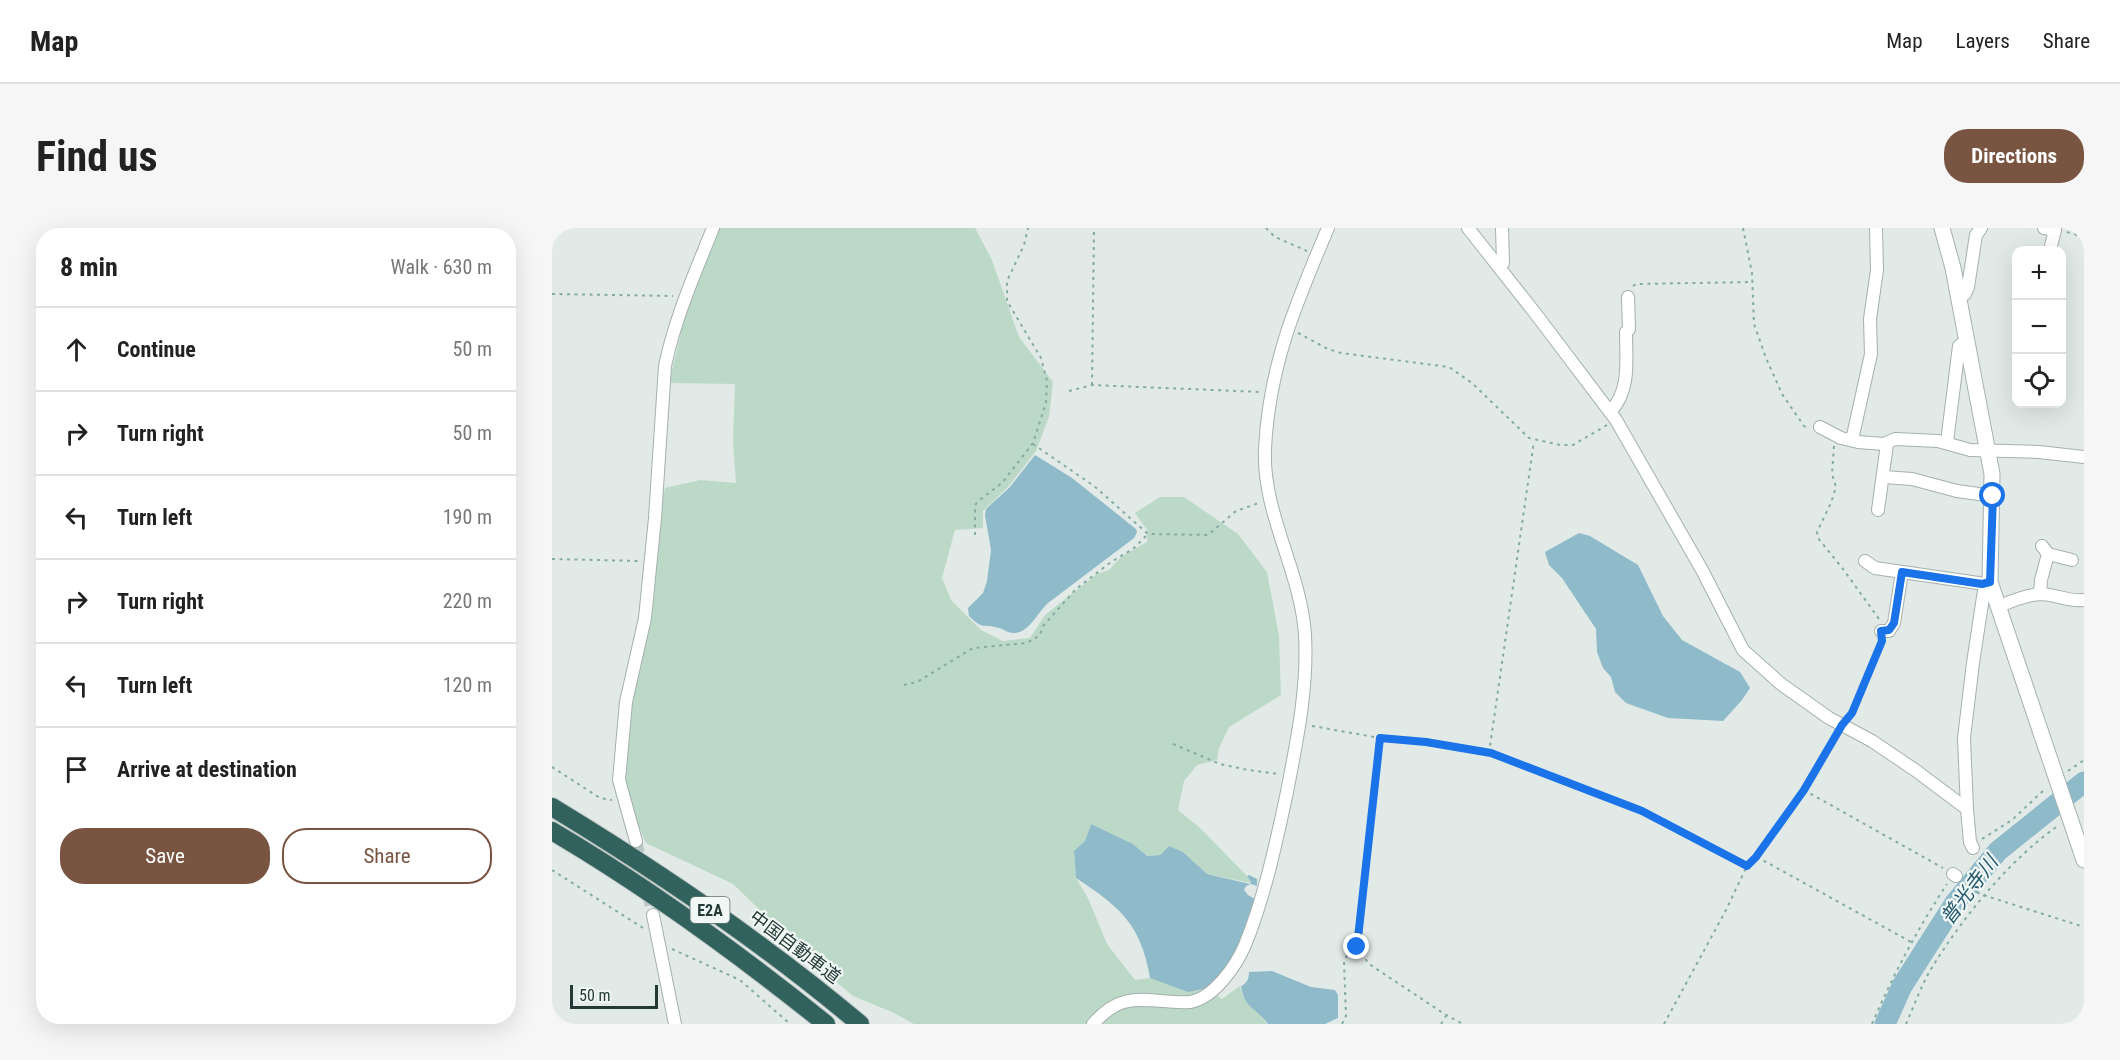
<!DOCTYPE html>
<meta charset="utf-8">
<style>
body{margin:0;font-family:"Roboto Condensed","Noto Sans JP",sans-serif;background:#f6f6f6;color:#222}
.controls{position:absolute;right:18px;top:18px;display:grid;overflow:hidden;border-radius:12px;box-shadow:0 6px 24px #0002}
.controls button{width:54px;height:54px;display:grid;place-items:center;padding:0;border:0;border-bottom:2px solid #e0e0e0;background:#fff;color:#222;font:30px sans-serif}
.scale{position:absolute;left:18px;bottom:15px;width:88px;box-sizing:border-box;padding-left:6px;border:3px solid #233935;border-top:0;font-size:16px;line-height:21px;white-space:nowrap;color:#233935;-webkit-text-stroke:4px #f1f7f5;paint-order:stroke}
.stop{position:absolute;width:18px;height:18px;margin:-14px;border:4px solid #1a73e8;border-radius:50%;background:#fff}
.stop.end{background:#1a73e8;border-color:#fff;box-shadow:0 2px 6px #0008}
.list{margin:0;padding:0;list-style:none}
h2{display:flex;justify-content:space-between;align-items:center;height:78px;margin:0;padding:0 24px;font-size:26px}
h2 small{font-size:20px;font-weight:400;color:#767676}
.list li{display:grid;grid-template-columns:39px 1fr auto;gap:18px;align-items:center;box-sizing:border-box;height:84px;padding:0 24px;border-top:2px solid #e0e0e0}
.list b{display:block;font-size:22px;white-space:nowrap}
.list em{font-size:20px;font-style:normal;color:#767676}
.actions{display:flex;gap:12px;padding:18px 24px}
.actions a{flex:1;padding:14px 0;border:2px solid #795541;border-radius:24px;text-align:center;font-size:21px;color:#795541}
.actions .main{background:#795541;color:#fff}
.icon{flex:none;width:33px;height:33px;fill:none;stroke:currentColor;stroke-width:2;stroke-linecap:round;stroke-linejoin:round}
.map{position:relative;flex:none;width:1532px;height:796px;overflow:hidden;border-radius:24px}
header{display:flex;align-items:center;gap:36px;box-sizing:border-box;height:84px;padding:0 30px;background:#fff;border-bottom:2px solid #e0e0e0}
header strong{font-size:28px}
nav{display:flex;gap:33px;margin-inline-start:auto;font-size:21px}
.intro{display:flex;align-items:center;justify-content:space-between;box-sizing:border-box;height:144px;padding:0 36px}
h1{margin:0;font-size:42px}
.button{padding:15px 27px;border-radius:24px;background:#795541;color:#fff;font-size:21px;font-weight:700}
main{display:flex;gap:36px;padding:0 36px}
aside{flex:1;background:#fff;border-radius:24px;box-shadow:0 6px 24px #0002}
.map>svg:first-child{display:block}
.green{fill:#bcd9c7}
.water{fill:#8ebac9}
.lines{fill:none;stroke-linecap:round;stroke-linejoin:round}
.river{stroke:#8ebac9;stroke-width:21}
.minor-tunnel{stroke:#bbc7c3;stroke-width:12;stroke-dasharray:12 6;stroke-linecap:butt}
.minor-casing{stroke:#a4b1ae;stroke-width:14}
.tertiary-casing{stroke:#a4b1ae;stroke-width:17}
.motorway-casing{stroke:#bdc4c2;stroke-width:20}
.path{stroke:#85aaa3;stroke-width:2;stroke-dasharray:3 4.5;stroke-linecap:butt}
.minor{stroke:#fff;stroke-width:12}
.tertiary{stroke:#fff;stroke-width:15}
.motorway{stroke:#32625d;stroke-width:18}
.route{stroke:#1a73e8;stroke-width:8}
.labels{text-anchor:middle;stroke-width:4.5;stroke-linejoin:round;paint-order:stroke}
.shield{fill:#f1f7f5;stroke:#61726f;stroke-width:1.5}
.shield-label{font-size:16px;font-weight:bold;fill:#233935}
.street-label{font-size:18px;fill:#233935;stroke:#f1f7f5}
.water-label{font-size:20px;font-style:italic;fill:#24596e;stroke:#f1f7f5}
</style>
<header>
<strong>Map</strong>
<nav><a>Map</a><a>Layers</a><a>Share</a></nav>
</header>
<div class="intro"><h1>Find us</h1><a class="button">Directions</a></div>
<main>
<aside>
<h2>8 min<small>Walk · 630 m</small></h2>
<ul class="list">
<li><svg class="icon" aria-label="ahead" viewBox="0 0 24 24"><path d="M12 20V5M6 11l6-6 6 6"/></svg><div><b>Continue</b></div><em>50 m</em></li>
<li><svg class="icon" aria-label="right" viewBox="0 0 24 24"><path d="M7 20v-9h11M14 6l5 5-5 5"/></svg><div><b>Turn right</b></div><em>50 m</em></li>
<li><svg class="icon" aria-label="left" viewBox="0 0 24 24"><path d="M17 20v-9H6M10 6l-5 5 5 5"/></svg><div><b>Turn left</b></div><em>190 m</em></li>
<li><svg class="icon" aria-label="right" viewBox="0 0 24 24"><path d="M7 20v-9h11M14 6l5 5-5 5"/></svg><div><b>Turn right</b></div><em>220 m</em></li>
<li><svg class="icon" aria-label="left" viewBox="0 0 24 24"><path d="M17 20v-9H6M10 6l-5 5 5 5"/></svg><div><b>Turn left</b></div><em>120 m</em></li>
<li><svg class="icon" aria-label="arrive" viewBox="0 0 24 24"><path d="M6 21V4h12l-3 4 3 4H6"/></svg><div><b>Arrive at destination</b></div></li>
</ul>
<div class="actions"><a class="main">Save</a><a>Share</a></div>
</aside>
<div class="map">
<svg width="1532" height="796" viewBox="0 0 1532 796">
<rect width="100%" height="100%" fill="#e1eae7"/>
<path class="green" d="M167 0H423L440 32 467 109 501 154 497 189 484 223 456 259 431 283V300L403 302 390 350 399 372 429 402 451 413 478 410 493 387 545 346 557 342 570 328 595 314V302L583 285 608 269H632L686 306 715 344 727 408 729 467 677 499 667 520 665 532 645 537 632 553 626 582 648 600 695 648 699 655 655 646 631 624 617 618 608 627 595 628 581 616 539 596 533 613 522 623 524 650 536 670 555 716 583 752 598 750 607 752 636 763 656 761 670 771 688 758C693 780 703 779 715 796H362L342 785 301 768 271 743 181 656 94 615 72 564 74 538 80 471 101 382 109 277 113 260 148 252 184 255 181 213 183 156 117 155 134 84 149 48 158 19Z"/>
<g class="water">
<path d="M483 227 520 250 584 301 585 304 582 310 496 375C484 386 475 410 456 404 453 403 450 400 447 400 431 395 432 403 417 388L416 380 431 365 435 353 439 322 433 287 434 281 458 259Z"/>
<path d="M1027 305 1038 308 1086 337 1111 388 1130 412 1188 444 1198 460 1190 472 1171 493 1116 490 1074 475 1063 464 1059 449 1051 440 1045 424 1044 401 1010 350 997 337 993 324Z"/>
<path d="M539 596 581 616 595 628 608 627 617 618 631 624 655 646 698 656 699 654 695 648 697 647 705 651V658L699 656 694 658 692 662 696 667 703 671 698 699 670 748 656 760 636 764 598 750C589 696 568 679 524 650L522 623 533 613Z"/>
<path d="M720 743 759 759 783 762 786 767V790L773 796H716C703 779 692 780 689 758 695 756 697 750 697 744Z"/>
</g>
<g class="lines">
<path class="river" d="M1333 796 1350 758 1403 675 1446 623 1532 554"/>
<path class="minor-tunnel" d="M84 613 101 687"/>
<g class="minor-casing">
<g id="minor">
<path d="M916 0 983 85 1064 192 1150 342 1191 422 1229 456 1277 490 1320 513 1363 542 1415 581 1418 614 1421 620"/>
<path d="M1492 0 1503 2 1498 22"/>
<path d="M948 39 951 35 950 0"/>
<path d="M1406 69 1413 66 1416 59 1424 7 1429 0"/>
<path d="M1058 184C1079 163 1074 131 1074 104L1077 101 1076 69"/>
<path d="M1268 199 1289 210 1306 214 1332 216 1343 211 1386 213 1418 222 1487 224 1532 229"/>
<path d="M1300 212 1319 126 1318 91 1325 42 1324 0"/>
<path d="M1395 214 1407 118 1415 112"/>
<path d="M1332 249 1360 251 1405 263 1441 268"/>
<path d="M1326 282 1335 216"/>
<path d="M1490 318 1496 326 1520 332"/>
<path d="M1313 333 1323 340 1433 356"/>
<path d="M1488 366 1489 352 1496 326"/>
<path d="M1446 379C1459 373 1474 367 1488 366 1503 366 1517 374 1532 372"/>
<path d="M1329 403H1337L1342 395 1350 344"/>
<path d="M1415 581 1412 510 1421 435 1433 356 1438 354"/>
<path d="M84 613 67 552 74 474 93 390 103 290 113 138C123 90 143 45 161 0"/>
<path d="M1401 646 1404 648"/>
<path d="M101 687 123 796"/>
<path d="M541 796C573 759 597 776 638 774 662 770 684 738 693 717 713 668 724 615 735 564 745 512 756 460 753 407 749 343 710 285 713 221 717 138 744 75 776 0"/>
</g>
</g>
<g class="tertiary-casing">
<path id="tertiary" d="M1390 0 1401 40 1440 246 1438 354 1532 632"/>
</g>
<g class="motorway-casing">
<g id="motorway">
<path d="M0 579C107 644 212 715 308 796"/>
<path d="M0 603C97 660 187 726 274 796"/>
</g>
</g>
<g class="path">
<path d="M714 0 723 9 755 23"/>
<path d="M1191 0 1200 45 1202 96 1214 130 1230 166 1252 198 1256 201"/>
<path d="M1515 4 1532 9"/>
<path d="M1081 58 1084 56 1201 54"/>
<path d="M0 66 121 68"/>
<path d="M746 105 776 121 789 125 897 139 920 155 977 210 1008 217H1021L1055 197"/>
<path d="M540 157 542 0"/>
<path d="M517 163 540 157 709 164"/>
<path d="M481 216 542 258 596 306 656 307 684 283 707 275"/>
<path d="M1282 218 1280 246 1284 259 1279 275 1265 304 1266 310 1291 341 1327 391"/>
<path d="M423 307V278L425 274 450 255 481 215 494 175 495 153 489 130 455 73V53L472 17 476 0"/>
<path d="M0 331 87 333"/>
<path d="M352 457 365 454 421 420 475 415 488 407 491 398 524 361 559 334 581 321 596 306"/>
<path d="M1297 489 1329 414"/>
<path d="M760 498 828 510 874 514 939 525 1090 583 1195 638"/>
<path d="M828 510 805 719 817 736 894 787 911 796"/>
<path d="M621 516 668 536 696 542 727 546"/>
<path d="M937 525 982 213"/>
<path d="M0 539 48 570 60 572"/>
<path d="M1516 543 1532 532"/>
<path d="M1252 562 1391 640"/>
<path d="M1430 611 1460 592 1493 561"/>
<path d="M1205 629 1359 714"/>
<path d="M0 642 91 700"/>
<path d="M1413 655 1428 666 1532 699"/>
<path d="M120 721 188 752 238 796"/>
<path d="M790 796 794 788 792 733 799 720 804 719"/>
<path d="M889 796 894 788"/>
<path d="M1112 796 1173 684 1195 638 1205 629 1252 562 1285 506"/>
<path d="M1320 796C1341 747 1366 700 1395 656"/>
<path d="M1354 796C1362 778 1369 758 1379 741 1411 689 1457 632 1507 597"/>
</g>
<use href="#minor" class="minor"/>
<use href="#tertiary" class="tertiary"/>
<use href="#motorway" class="motorway"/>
</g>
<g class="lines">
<path class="route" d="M805 719 828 510 874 514 939 525 1090 583 1195 638 1204 629 1252 562 1290 497 1300 485 1330 413 1329 403 1337 402 1342 395 1350 344 1430 356 1438 354 1441 268"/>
</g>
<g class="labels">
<rect class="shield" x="138.5" y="669" width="39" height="26" rx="4.5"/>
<g class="shield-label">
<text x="158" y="688">E2A</text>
</g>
<g class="street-label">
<text transform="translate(243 719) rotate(37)" y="6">中国自動車道</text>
</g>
<g class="water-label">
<text transform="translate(1417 662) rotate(-53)" y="7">普光寺川</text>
</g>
</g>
</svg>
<div class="controls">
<button>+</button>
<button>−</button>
<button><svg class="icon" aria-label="locate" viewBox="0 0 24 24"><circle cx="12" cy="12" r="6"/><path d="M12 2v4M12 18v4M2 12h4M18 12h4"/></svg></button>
</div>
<div class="scale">50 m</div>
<div class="stop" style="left:1441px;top:268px"></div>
<div class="stop end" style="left:805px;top:719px"></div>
</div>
</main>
